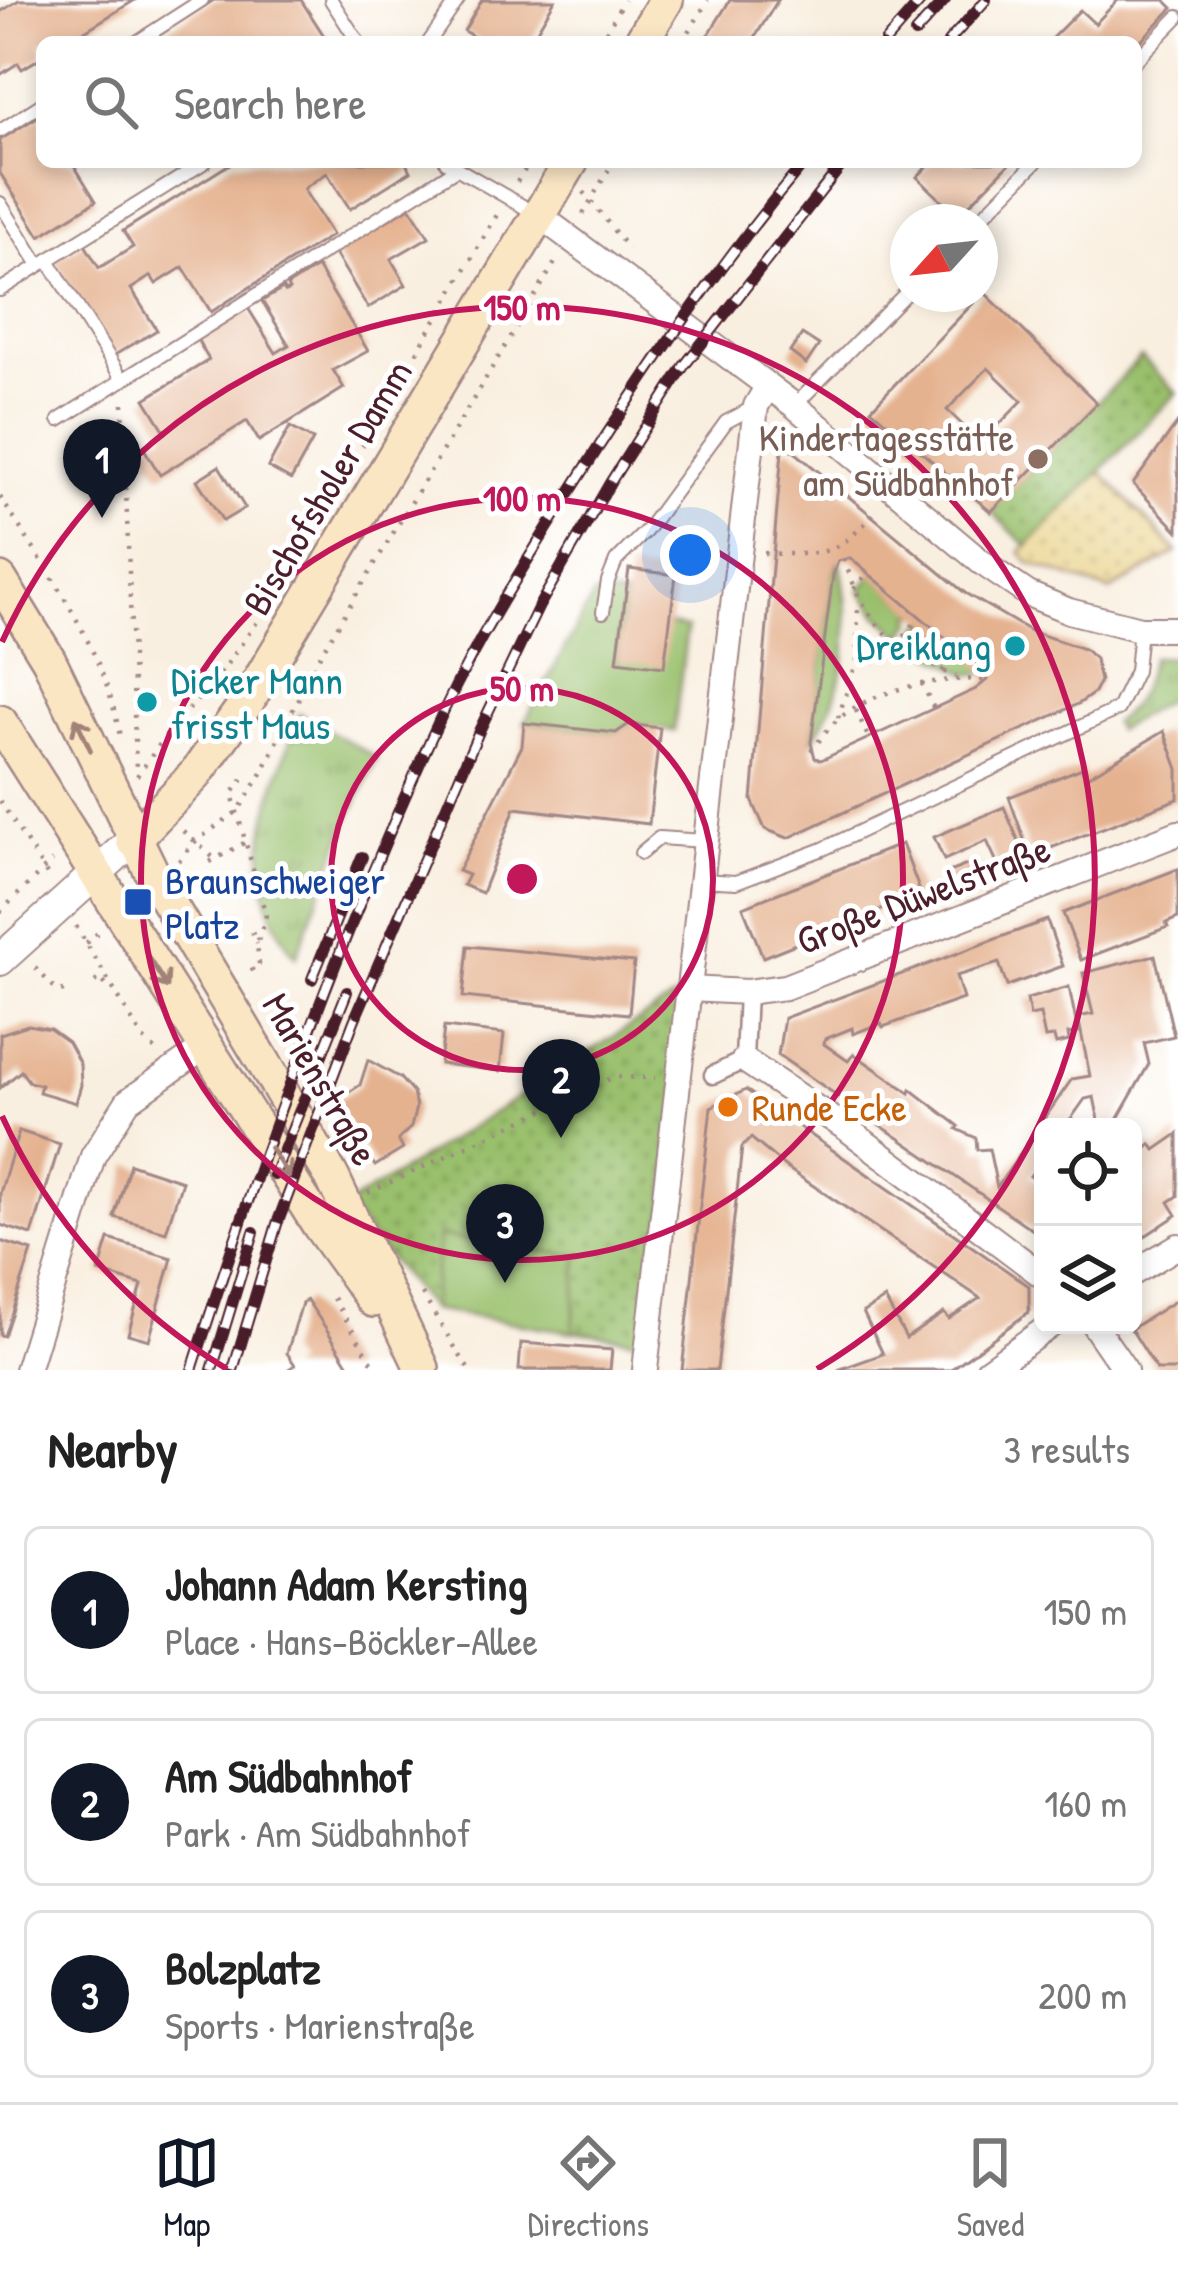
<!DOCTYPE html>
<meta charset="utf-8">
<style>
body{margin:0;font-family:"Patrick Hand",sans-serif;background:#f6f6f6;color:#222}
.controls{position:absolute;right:36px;bottom:36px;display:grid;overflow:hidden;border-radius:18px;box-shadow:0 6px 18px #0003}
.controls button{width:108px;height:108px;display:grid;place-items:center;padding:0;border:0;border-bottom:3px solid #e0e0e0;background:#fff;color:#222;font:60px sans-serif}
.compass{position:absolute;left:890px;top:204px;width:108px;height:108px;border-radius:50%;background:#fff;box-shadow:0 6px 18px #0003;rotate:243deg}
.you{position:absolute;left:690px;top:555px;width:42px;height:42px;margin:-30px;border:9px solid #fff;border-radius:50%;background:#1a73e8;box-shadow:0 0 0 18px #1a73e833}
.badge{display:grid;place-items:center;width:78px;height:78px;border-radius:50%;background:#111827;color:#fff;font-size:39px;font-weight:700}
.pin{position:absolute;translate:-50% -99px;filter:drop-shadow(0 3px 6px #0008)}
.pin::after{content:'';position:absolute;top:63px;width:42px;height:36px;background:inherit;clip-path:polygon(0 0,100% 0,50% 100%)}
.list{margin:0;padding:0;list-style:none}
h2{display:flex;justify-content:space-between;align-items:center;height:156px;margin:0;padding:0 48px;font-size:51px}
h2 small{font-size:39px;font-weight:400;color:#767676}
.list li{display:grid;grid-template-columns:78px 1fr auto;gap:36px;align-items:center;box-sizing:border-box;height:168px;margin:0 24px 24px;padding:0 24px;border:3px solid #e0e0e0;border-radius:18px}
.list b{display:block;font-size:45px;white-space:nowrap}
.list p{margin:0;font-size:39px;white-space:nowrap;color:#767676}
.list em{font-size:39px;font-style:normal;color:#767676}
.icon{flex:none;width:66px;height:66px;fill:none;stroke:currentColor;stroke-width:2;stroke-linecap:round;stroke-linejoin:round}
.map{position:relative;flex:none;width:1178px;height:1370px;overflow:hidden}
.search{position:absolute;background:#fff;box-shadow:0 6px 18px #0003;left:36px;right:36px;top:36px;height:132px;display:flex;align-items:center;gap:30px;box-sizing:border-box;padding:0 42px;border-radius:18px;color:#767676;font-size:45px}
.sheet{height:732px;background:#fff}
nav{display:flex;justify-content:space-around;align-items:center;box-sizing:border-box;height:168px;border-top:3px solid #e0e0e0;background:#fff;font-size:33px;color:#767676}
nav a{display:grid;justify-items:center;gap:6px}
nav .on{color:#111827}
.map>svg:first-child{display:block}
.grass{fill:url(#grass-tufts);stroke:#72704c;stroke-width:3}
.sand{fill:url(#sand-dots);stroke:#9c7c64;stroke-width:3}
.park{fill:url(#park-dots);stroke:#72704c;stroke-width:3}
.garden{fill:#99c06c;stroke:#72704c;stroke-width:3}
.building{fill:#e5b290;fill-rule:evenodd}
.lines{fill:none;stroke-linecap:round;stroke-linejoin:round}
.service-casing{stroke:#a28786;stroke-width:16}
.pedestrian-casing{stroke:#a28786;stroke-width:21}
.minor-casing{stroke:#a28786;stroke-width:28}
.tertiary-casing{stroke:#a28786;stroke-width:34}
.secondary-casing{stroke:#a28786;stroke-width:38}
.path{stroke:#a28786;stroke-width:4.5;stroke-dasharray:3 9;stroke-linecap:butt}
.service{stroke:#fff;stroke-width:12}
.pedestrian{stroke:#fff;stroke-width:16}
.minor{stroke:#fff;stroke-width:24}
.tertiary{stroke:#fff;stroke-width:30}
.secondary{stroke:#fbe6c4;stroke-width:33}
.rail-casing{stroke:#4a1f2b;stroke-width:12}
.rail{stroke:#fff;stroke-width:8;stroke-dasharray:22;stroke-linecap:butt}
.oneway{stroke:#a28278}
.ring{fill:none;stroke:#c2185b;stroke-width:6}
.education-dot{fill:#8d6e63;stroke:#fff;stroke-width:4.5}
.culture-dot{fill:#0f9aa8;stroke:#fff;stroke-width:4.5}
.transit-dot{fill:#1a4fb4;stroke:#fff;stroke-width:4.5}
.food-dot{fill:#e8710a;stroke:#fff;stroke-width:4.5}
.labels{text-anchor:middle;stroke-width:10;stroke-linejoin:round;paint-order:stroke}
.education-label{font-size:39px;fill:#785e54;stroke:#fff;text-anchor:end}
.street-label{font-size:39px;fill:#4a1f2b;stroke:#fff}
.culture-label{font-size:39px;fill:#0d838f;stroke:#fff;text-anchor:end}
.transit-label{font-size:39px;fill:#164399;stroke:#fff;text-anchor:start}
.food-label{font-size:39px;fill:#c56008;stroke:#fff;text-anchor:start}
.centre{fill:#c2185b;stroke:#fff;stroke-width:6}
.ring-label{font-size:36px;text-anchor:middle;font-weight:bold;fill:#c2185b;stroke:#fff;stroke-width:10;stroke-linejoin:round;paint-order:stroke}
</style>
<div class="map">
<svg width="1178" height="1370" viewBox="0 0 1178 1370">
<defs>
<pattern id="grass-tufts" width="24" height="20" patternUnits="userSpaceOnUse" patternTransform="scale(3)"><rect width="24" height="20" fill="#99c06c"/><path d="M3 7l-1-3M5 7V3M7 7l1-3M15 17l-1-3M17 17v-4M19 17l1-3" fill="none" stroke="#7f9b59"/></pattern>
<pattern id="sand-dots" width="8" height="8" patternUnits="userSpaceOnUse" patternTransform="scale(3)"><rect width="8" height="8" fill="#eeda9e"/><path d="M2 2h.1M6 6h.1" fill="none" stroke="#cebb88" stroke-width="1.8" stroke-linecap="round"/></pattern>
<pattern id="park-dots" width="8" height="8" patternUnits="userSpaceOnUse" patternTransform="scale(3)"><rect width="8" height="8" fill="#99c06c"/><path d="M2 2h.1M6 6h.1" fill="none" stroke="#7f9b59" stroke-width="1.8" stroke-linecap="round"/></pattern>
</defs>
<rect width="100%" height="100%" fill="#fff"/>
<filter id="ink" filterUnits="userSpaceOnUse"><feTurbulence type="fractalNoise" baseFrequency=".00833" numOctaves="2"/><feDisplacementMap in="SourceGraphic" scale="24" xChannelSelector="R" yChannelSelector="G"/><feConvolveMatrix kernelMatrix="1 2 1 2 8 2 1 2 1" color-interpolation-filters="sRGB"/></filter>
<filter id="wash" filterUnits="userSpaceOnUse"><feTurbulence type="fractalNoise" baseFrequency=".004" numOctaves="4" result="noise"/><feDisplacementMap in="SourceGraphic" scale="48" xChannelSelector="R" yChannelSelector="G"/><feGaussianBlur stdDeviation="2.7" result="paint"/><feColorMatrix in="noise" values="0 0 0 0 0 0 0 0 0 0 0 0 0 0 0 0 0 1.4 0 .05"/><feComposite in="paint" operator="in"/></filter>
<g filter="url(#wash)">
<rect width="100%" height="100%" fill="#f9efe0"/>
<g class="grass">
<path d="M1152 657 1178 658V694L1116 730 1113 723C1137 705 1144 685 1152 657Z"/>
<path d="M300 714 377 758 348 822 296 957C234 878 270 797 300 714Z"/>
</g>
<path class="sand" d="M1100 471 1177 552 1110 591 1030 563 1020 552Z"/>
<g class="park">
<path d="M1141 357 1177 393 1027 546 991 512Z"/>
<path d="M689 989 649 1342 431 1310 346 1206Z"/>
</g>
<g class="garden">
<path d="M840 561C854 627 849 686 811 743L833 575Z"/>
<path d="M872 575 918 614 912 615 913 621 902 636 878 615 860 590Z"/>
<path d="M594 595 625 597 617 661 669 625 687 628 674 731 630 724 616 733 524 723Z"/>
<path d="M926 620 979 665 987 674H969L908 642Z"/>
<path d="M439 1236 578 1256 573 1332 431 1310Z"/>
</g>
<g id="blocks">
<g class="building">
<path d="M19 0H135L67 42H42V57L22 69 18 63 0 75V12Z"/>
<path d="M214 0H301L328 42H159L156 37Z"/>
<path d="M482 0H555L530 42H482L464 31Z"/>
<path d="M730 0H778L752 42H704Z"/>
<path d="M1118 0H1165L1173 8 1136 45V42H1048L1080 10 1095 24Z"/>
<path d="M42 114V162H72L96 201 40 236 0 173V140Z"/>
<path d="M233 162H405L411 171 350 209 327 173 306 187 304 190 332 235 211 312 183 267 156 284 151 276 131 289 157 330 113 356 55 261 84 243 99 268 133 247 123 231Z"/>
<path d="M932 162H1011L958 216 917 177Z"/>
<path d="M410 207 429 237 391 259 406 285 368 308 334 252Z"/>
<path d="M317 267 368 351 333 370 344 388 259 441 247 421 160 475 143 447 166 433 145 399 209 360 197 339 248 308 276 353 289 345 262 301 283 289 285 292 289 290 287 286Z"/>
<path d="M984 292 1097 403 991 512 871 409ZM988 368 1022 401 981 443 947 410Z"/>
<path d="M802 334 819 345 806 364 790 352Z"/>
<path d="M1178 422V531L1133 484Z"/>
<path d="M290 427 313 440 291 480 268 467Z"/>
<path d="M790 448 965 593 1030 631 1084 649 1095 659 1100 681 1094 693 1080 703 788 838 765 829 752 800 782 451ZM850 558 979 666 987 680 976 689 821 760 815 758 811 743 833 575 838 561Z"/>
<path d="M219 466 245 508 223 521 197 480Z"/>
<path d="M629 569 676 575 664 667 617 661Z"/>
<path d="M524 723 616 733 629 724 660 728 649 824 515 808 482 893 463 885 468 875 458 871 522 746Z"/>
<path d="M1164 731 1178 769V799L1030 856 1009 797 1082 768 1085 778Z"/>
<path d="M1004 807 1025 856 999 867 987 841 944 860 934 837Z"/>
<path d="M902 844 921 894 763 957 743 907Z"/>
<path d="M972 863 980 867 983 874 948 889 944 880 949 872Z"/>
<path d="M1178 869V918L1166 923 1168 927 1081 960 1063 913Z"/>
<path d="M1047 920 1063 966 1007 986 999 963 956 976 963 999 883 1027 881 1023 853 1034 852 1028 825 1039 824 1044 848 1061 854 1054 910 1093 911 1089 959 1126 957 1129 976 1138 977 1150 989 1149 997 1187 1072 1079 1090 1076 1078 1017 1093 1014 1083 973 1155 955 1174 1036 1144 1043 1149 1064 1113 1127 1099 1121 1094 1097 1085 1099 1065 1127H1043V1159L1030 1176 1043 1185V1237L778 1055 784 1018Z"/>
<path d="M468 946 634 962 629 1014 463 997Z"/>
<path d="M1069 987 1078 1032 1068 1034 1069 1041 1056 1044 1054 1037 1045 1038 1040 1014 1030 1016 1027 999Z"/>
<path d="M28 1025 50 1029 68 1042 80 1064 81 1085 76 1103 39 1092 41 1085 29 1082 21 1071 0 1088V1034Z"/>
<path d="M444 1027 504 1034 500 1071 440 1064Z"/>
<path d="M368 1060 400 1078 413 1093 416 1107 411 1127 398 1140 403 1149 375 1166 334 1102 360 1085Z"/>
<path d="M746 1090 1029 1286V1312L950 1370H838L883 1354 863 1312 885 1299 906 1338 944 1313 949 1319 980 1298 787 1168 751 1138 742 1147 717 1370H682L711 1107Z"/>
<path d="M19 1131 60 1144 32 1235 0 1225V1193Z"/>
<path d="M1178 1134V1196L1169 1202 1177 1215 1133 1244V1190L1144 1183 1133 1163 1151 1144 1155 1150Z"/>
<path d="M130 1164 182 1181 166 1232 114 1217Z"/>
<path d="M109 1239 172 1258 149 1340 128 1334 142 1285 99 1272Z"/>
<path d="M0 1241 32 1251 4 1336 0 1335Z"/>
<path d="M1178 1299V1370H1157L1131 1329Z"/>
<path d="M307 1300 327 1330 352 1370H287L295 1365 287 1353 302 1303Z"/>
<path d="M521 1343 612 1350 610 1370H519Z"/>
</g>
</g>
</g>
<g filter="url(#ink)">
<use href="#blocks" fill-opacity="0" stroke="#a28786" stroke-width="3"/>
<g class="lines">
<g class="service-casing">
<g id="service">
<path d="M331 0 358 42"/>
<path d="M137 42 202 0"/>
<path d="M429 42 458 0"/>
<path d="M1136 60 1178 17"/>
<path d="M0 131 42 104"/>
<path d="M446 162 538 215"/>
<path d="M0 203 39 265"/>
<path d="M977 222 1036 162"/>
<path d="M48 260 123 380"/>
<path d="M0 290 205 162"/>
<path d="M795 405 908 291"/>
<path d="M59 420 456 169"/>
<path d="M603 612 608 581 616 561 646 531 726 422 754 407"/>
<path d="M641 853 659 838 704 841"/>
<path d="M701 880 736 882 823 849 1118 709 1136 671 1140 629"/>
</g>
</g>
<g class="pedestrian-casing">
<path id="pedestrian" d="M713 1075 744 1060 747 992"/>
</g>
<g class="minor-casing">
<g id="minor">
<path d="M540 216 795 406 981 562 1028 594 1069 611 1140 629H1178"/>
<path d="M689 989 747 992 785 987 1178 833"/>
<path d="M744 1060 846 1128 1043 1276"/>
<path d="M1133 1273 1178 1246"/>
<path d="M1094 1325 1125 1370"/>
<path d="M27 1370 93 1156 128 1101 205 1047"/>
<path d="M645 1370 756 406 768 386"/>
<path d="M988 1370 1051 1325"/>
</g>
</g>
<g class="tertiary-casing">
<path id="tertiary" d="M0 960 133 840"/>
</g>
<g class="secondary-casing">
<g id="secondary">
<path d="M641 42 666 0"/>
<path d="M0 580 49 660 157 883 332 1177 422 1368"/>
<path d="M0 722 319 1225 373 1300"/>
<path d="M133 840 195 775 245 705 571 162"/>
</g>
</g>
<g class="path">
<path d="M600 42 624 0"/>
<path d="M683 42 708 0"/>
<path d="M517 182 530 162"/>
<path d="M584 192 628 249"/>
<path d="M583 214 613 162"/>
<path d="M123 403 136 770"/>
<path d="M0 497C48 572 105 648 120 737"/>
<path d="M332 498 498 213"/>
<path d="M764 553C826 556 837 556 879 508"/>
<path d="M844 559C866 625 893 648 956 677"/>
<path d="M854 589 868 572"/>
<path d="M896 645 921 616"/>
<path d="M942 671 960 649"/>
<path d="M922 683 934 709"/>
<path d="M856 710 869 739"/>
<path d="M838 718 857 661 858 601"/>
<path d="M811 751C819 742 826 730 835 722 871 689 941 676 987 680"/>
<path d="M137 776 170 730 215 681 265 611"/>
<path d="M243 779 232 794 266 915 257 944 259 964 253 971 248 963"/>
<path d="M0 801 50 879"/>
<path d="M183 831 215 859"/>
<path d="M179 861 193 843 238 811 260 777 319 657 556 261"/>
<path d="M210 862 246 842"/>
<path d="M0 912 52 861"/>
<path d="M76 926 143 1039 157 1051"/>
<path d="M252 932 257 944"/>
<path d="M86 943 99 932"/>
<path d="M35 968 59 992 64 991"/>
<path d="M95 982 100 978 110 990"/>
<path d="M368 1193 614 1077 655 1078"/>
<path d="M422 1294 469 1370"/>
<path d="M333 1298 377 1370"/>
</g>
<use href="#service" class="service"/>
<use href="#pedestrian" class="pedestrian"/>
<use href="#minor" class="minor"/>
<use href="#tertiary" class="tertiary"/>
<use href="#secondary" class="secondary"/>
<g class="rail-casing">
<g id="rail">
<path d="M915 33 945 0"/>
<path d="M885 42 922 0"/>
<path d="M948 42 986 0"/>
<path d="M312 979 362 857"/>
<path d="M274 1175 347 992"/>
<path d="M192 1370C264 1145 345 922 445 708 480 634 525 564 568 495 642 378 715 269 805 162"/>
<path d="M212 1370 254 1232"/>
<path d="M233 1370 277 1224 354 1021 480 729 539 606 610 483 684 366 844 162"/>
</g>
</g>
<use href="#rail" class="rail"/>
</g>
<defs><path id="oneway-shaft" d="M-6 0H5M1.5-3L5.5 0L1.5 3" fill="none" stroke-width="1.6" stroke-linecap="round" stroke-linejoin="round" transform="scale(3)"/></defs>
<g class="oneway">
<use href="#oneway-shaft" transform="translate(83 734) rotate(-115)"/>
<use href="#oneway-shaft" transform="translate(158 973) rotate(57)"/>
<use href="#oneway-shaft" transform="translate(280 1163) rotate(58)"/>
</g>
</g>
<g class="ring">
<circle cx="522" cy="879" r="191"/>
<circle cx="522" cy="879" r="381"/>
<path d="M227 1369A572 572 0 0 1 2 1116M2 642A572 572 0 1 1 817 1369"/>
</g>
<circle class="education-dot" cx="1038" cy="459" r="12"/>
<g class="culture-dot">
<circle cx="1015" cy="646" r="12"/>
<circle cx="147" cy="702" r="12"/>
</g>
<rect class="transit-dot" x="123" y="887" width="30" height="30" rx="6"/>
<circle class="food-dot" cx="728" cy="1107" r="12"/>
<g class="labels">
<g class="education-label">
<text x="1014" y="451">Kindertagesstätte<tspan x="1014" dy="45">am Südbahnhof</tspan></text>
</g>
<g class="street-label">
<text transform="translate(327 487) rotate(-59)" y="14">Bischofsholer Damm</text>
<text transform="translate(923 894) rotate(-21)" y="14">Große Düwelstraße</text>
<text transform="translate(321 1079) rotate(60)" y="14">Marienstraße</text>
</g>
<g class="culture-label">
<text x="991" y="660">Dreiklang</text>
<text x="171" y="694" text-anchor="start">Dicker Mann<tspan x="171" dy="45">frisst Maus</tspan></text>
</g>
<g class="transit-label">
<text x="165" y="894">Braunschweiger<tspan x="165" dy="45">Platz</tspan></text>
</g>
<g class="food-label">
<text x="752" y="1121">Runde Ecke</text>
</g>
</g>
<circle cx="522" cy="879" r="18" class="centre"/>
<g class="ring-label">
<text x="522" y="320">150 m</text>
<text x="522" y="511">100 m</text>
<text x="522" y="701">50 m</text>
</g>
</svg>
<div class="controls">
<button><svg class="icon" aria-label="locate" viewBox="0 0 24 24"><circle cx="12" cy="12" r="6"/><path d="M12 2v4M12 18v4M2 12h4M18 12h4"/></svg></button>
<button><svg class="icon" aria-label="layers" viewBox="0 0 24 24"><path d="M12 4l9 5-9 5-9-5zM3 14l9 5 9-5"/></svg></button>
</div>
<svg class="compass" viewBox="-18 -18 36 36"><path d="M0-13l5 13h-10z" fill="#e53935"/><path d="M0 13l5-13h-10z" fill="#767676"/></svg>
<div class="you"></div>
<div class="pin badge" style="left:102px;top:518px">1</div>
<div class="pin badge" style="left:561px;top:1138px">2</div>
<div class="pin badge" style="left:505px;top:1283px">3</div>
<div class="search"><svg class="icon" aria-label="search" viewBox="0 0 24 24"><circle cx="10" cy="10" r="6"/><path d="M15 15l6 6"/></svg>Search here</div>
</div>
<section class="sheet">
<h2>Nearby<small>3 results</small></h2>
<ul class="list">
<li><span class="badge">1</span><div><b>Johann Adam Kersting</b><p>Place · Hans-Böckler-Allee</p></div><em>150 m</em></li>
<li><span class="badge">2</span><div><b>Am Südbahnhof</b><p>Park · Am Südbahnhof</p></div><em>160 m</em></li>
<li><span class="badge">3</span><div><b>Bolzplatz</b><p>Sports · Marienstraße</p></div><em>200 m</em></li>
</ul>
</section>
<nav>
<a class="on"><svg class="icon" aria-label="map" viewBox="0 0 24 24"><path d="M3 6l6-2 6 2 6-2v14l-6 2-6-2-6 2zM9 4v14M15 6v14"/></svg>Map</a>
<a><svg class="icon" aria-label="directions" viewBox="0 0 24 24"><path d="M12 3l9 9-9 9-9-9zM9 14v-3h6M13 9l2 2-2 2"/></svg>Directions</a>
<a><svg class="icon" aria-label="saved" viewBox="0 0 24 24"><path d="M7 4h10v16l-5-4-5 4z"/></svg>Saved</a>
</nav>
